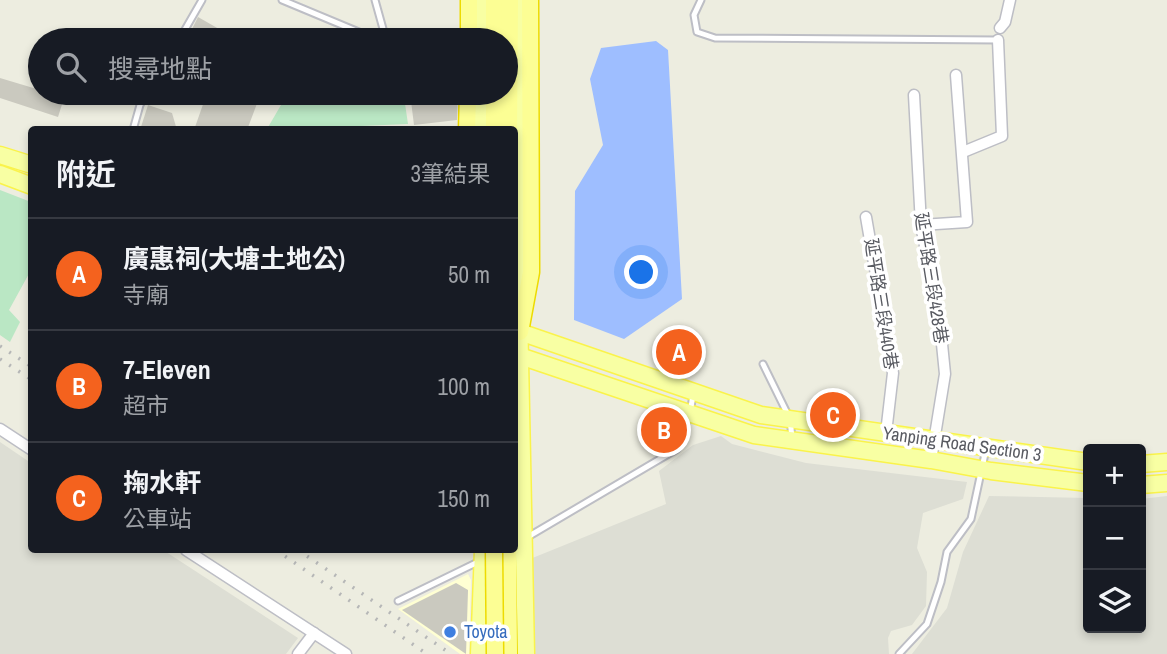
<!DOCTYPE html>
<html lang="zh-TW">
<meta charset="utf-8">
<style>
body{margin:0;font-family:"Archivo Narrow","Noto Sans TC",sans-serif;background:#20242c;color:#f1f3f6}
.controls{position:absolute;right:21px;bottom:21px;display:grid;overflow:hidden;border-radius:7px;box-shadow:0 4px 10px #0003}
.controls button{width:63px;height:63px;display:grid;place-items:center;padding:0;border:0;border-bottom:2px solid #363941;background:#171b24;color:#f1f3f6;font:35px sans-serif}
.you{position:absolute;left:642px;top:273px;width:24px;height:24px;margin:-18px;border:5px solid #fff;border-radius:50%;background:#1a73e8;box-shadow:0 0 0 10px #1a73e833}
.badge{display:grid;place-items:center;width:46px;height:46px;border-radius:50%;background:#f4621e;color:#fff;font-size:23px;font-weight:700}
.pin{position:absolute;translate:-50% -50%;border:4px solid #fff;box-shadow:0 2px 7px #0006}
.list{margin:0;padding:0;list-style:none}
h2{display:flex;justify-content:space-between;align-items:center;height:91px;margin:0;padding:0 28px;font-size:30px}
h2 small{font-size:23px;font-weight:400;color:#9ea1a6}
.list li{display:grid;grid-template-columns:46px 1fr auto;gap:21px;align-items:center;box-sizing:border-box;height:112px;padding:0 28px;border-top:2px solid #363941}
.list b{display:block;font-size:26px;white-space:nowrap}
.list p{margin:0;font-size:23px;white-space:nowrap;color:#9ea1a6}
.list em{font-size:23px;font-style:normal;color:#9ea1a6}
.icon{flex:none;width:38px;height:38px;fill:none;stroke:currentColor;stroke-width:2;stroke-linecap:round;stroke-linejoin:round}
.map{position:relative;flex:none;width:1167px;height:654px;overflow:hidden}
.search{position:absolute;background:#171b24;box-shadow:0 4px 10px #0003;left:28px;top:28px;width:490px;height:77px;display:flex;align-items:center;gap:18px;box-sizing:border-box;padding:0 24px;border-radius:38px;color:#9ea1a6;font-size:26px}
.panel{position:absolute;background:#171b24;box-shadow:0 4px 10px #0003;left:28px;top:126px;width:490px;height:427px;border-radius:7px}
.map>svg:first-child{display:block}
.commercial{fill:#ffffd3}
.industrial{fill:#ddded4}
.green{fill:#bae7c4}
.water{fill:#9ebeff}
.building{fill:#cac9bf}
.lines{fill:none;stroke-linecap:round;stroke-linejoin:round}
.service-casing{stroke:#bdbec5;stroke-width:9}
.minor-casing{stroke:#bdbec5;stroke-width:13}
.primary-casing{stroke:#faf34b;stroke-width:19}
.trunk-casing{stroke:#eddb00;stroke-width:19}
.service{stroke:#fff;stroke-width:5}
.minor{stroke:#fff;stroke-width:10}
.primary{stroke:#f8ffa3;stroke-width:16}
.trunk{stroke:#fcfe94;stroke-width:16}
.rail{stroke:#b6b7b7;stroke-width:3.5;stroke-dasharray:2 9;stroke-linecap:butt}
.trunk-bridge-casing{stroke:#eddb00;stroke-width:19;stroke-linecap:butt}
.trunk-bridge{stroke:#fcfe94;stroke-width:16}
.shop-dot{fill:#3f7fe0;stroke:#fff;stroke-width:2.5}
.labels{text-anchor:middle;stroke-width:7;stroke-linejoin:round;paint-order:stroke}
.street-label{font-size:18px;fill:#595b62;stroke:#fff}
.shop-label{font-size:18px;fill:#366cbe;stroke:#fff;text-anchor:start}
</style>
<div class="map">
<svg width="1167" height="654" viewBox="0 0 1167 654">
<rect width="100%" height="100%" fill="#edede0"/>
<path class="commercial" d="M468 574 471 580 469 654H460L398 609Z"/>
<g class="industrial">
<path d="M721 436 732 444 806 463 967 482 963 499 923 513 917 548 927 572 926 606 912 625 891 631 888 638 889 654H533L530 559 666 504 659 471 693 445Z"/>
<path d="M0 442 31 463 32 550H163L298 638 286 654H0Z"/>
<path d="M989 496 1088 498V628H1141V499L1167 496V654H912L947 608 963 552Z"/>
</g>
<g class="green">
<path d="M288 93H382L404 97 408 124 361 126V130L267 129Z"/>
<path d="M0 190 31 202V270L9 310 20 322 10 342 0 335Z"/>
</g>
<path class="water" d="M656 41 668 50 682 299 624 339 574 320 575 191 603 145 590 79 601 48Z"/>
<g class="building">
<path d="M198 17 226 33 237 40H213L192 29Z"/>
<path d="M0 78 40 90V93H48L64 98 58 117 0 98Z"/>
<path d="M207 93H261L247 130H194Z"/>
<path d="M410 93H458L457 120 414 125Z"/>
<path d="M148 105 172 113 177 130H140Z"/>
<path d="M678 341 689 356 681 363 669 348Z"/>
<path d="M456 583 468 590 466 654 402 610Z"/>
</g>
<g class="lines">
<g class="service-casing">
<g id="service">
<path d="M282 0 366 35 385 36 375 0"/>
<path d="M701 0 694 15 697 32 715 38 998 40"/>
<path d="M179 40 202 0"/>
<path d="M133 130 140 105 147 93"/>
<path d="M763 364 790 419 792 438"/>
<path d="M514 545 677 449 690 413 693 395"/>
<path d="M398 601 480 561"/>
<path d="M899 654 927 624 941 582 947 552 971 519 986 449"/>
</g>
</g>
<g class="minor-casing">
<g id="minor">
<path d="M1000 28 1005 22 1010 0"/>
<path d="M914 95 921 225 940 324 945 374 931 460"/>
<path d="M963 152 1002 136 998 40"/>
<path d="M866 217 893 373 886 433"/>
<path d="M921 225 967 222 956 75"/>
<path d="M0 429 32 450"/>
<path d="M186 550 346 654"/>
<path d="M298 654 314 633"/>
</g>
</g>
<g class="primary-casing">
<g id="primary">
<path d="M520 0 519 310 526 654"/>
<path d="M480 40V0"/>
<path d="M479 130 480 93"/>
<path d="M0 155 32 165"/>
<path d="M0 174 32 186"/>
<path d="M514 330 761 415 1088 462"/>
<path d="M514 354 754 435 931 460 991 471 1088 483"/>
<path d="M1141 464 1167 462"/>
<path d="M1141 485 1167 483"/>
<path d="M479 654 483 550"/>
</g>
</g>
<g class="trunk-casing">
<g id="trunk">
<path d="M469 40V0"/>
<path d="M494 40V0"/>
<path d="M467 130 468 93"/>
<path d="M494 130V93"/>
<path d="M509 130 510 0"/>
<path d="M520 332 531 272 530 0"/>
<path d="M508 550 509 654"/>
</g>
</g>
<use href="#service" class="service"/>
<use href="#minor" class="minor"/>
<use href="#primary" class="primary"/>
<use href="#trunk" class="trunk"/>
<g class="rail">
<path d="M0 346 32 367"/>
<path d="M0 359 32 380"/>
<path d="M276 550 427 654"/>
<path d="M298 550 451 654"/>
</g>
<g class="trunk-bridge-casing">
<path id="trunk-bridge" d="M494 550 495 654"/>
</g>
<use href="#trunk-bridge" class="trunk-bridge"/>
</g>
<circle class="shop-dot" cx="450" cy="632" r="7"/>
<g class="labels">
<g class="street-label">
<text transform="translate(931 278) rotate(81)" y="6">延平路三段428巷</text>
<text transform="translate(881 304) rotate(81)" y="6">延平路三段440巷</text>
<text transform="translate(962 444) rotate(8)" y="6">Yanping Road Section 3</text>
</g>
<g class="shop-label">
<text x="464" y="638">Toyota</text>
</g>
</g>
</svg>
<div class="controls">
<button>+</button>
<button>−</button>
<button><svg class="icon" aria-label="layers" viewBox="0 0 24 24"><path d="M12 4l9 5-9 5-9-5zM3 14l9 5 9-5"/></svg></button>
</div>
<div class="you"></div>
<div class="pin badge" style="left:679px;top:352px">A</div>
<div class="pin badge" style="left:664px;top:430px">B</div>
<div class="pin badge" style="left:833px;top:415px">C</div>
<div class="search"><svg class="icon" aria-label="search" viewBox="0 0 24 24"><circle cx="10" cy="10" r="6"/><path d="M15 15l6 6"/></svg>搜尋地點</div>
<section class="panel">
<h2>附近<small>3筆結果</small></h2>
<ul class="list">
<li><span class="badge">A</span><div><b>廣惠祠(大塘土地公)</b><p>寺廟</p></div><em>50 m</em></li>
<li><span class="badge">B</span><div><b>7-Eleven</b><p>超市</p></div><em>100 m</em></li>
<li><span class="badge">C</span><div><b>掬水軒</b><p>公車站</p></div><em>150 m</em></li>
</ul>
</section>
</div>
